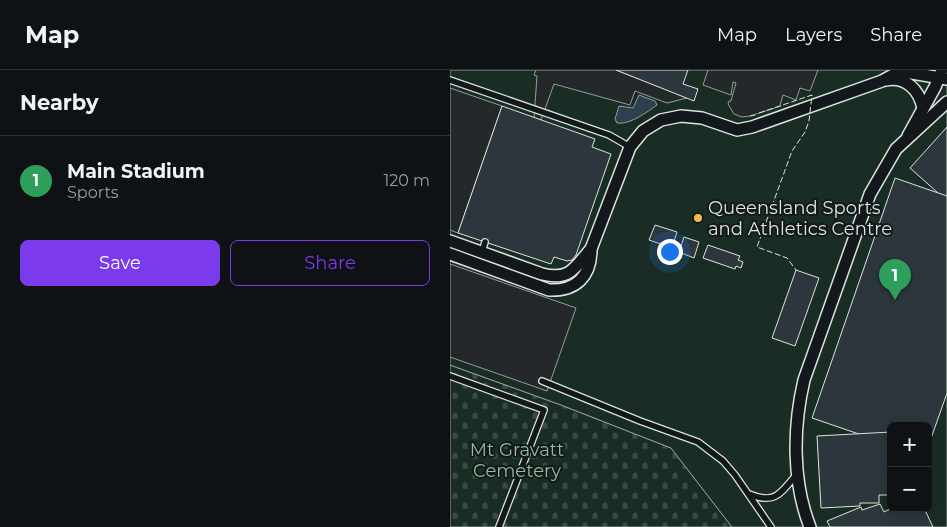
<!DOCTYPE html>
<meta charset="utf-8">
<style>
body{margin:0;font-family:Montserrat,sans-serif;background:#181b1e;color:#f1f3f6}
.controls{position:absolute;right:15px;bottom:15px;display:grid;overflow:hidden;border-radius:8px;box-shadow:0 2px 12px #0003}
.controls button{width:45px;height:45px;display:grid;place-items:center;padding:0;border:0;border-bottom:1px solid #2f3234;background:#0f1215;color:#f1f3f6;font:25px sans-serif}
.you{position:absolute;left:219px;top:181px;width:18px;height:18px;margin:-12px;border:4px solid #fff;border-radius:50%;background:#1a73e8;box-shadow:0 0 0 8px #1a73e833}
.badge{display:grid;place-items:center;width:32px;height:32px;border-radius:50%;background:#7c3aed;color:#fff;font-size:16px;font-weight:700}
.pin{position:absolute;translate:-50% -41px;filter:drop-shadow(0 1px 2px #0008)}
.pin::after{content:'';position:absolute;top:26px;width:18px;height:15px;background:inherit;clip-path:polygon(0 0,100% 0,50% 100%)}
.list{margin:0;padding:0;list-style:none}
h2{display:flex;justify-content:space-between;align-items:center;height:65px;margin:0;padding:0 20px;font-size:21px}
h2 small{font-size:16px;font-weight:400;color:#9b9ea0}
.list li{display:grid;grid-template-columns:32px 1fr auto;gap:15px;align-items:center;box-sizing:border-box;height:90px;padding:0 20px;border-top:1px solid #2f3234}
.list b{display:block;font-size:19px;white-space:nowrap}
.list p{margin:0;font-size:16px;white-space:nowrap;color:#9b9ea0}
.list em{font-size:16px;font-style:normal;color:#9b9ea0}
.actions{display:flex;gap:10px;padding:15px 20px}
.actions a{flex:1;padding:11px 0;border:1px solid #7c3aed;border-radius:8px;text-align:center;font-size:18px;color:#7c3aed}
.actions .main{background:#7c3aed;color:#fff}
.map{position:relative;flex:none;width:497px;height:457px;overflow:hidden}
header{display:flex;align-items:center;gap:30px;box-sizing:border-box;height:70px;padding:0 25px;background:#0f1215;border-bottom:1px solid #2f3234}
header strong{font-size:24px}
nav{display:flex;gap:28px;margin-inline-start:auto;font-size:18px}
main{display:flex}
aside{flex:1;background:#0f1215}
.map>svg:first-child{display:block}
.cemetery{fill:url(#cemetery-stones);stroke:#939e99}
.garden{fill:#1a2d24;stroke:#939e99;fill-rule:evenodd}
.parking{fill:#24282b;stroke:#939e99}
.water{fill:#2f3f4d;stroke:#939e99}
.building{fill:#2c363c;stroke:#d8e6dc}
.lines{fill:none;stroke-linecap:round;stroke-linejoin:round}
.lane-casing{stroke:#d8e6dc;stroke-width:8}
.street-casing{stroke:#d8e6dc;stroke-width:14}
.lane{stroke:#14181c;stroke-width:5.5}
.street{stroke:#14181c;stroke-width:11}
.fence{stroke:#d8e6dc;stroke-width:1;stroke-dasharray:6 2.5;stroke-linecap:butt}
.poi-dot{fill:#ffb74d;stroke:#14181c;stroke-width:2}
.labels{text-anchor:middle;stroke-width:4;stroke-linejoin:round;paint-order:stroke}
.poi-label{font-size:18px;fill:#d8e6dc;stroke:#14181c;text-anchor:start}
.park-label{font-size:18px;fill:#8ac095;stroke:#14181c}
</style>
<header>
<strong>Map</strong>
<nav><a>Map</a><a>Layers</a><a>Share</a></nav>
</header>
<main>
<aside>
<h2>Nearby<small></small></h2>
<ul class="list">
<li><span class="badge" style="background:#2e9e5b">1</span><div><b>Main Stadium</b><p>Sports</p></div><em>120 m</em></li>
</ul>
<div class="actions"><a class="main">Save</a><a>Share</a></div>
</aside>
<div class="map">
<svg width="497" height="457" viewBox="0 0 497 457">
<defs>
<pattern id="cemetery-stones" width="16" height="16" patternUnits="userSpaceOnUse" patternTransform="scale(1.25)"><rect width="16" height="16" fill="#1a2d24"/><path d="M2 7V4a2 2 0 0 1 4 0v3zM10 15v-3a2 2 0 0 1 4 0v3z" fill="#3b4b43"/></pattern>
</defs>
<rect width="100%" height="100%" fill="#14181c"/>
<path class="cemetery" d="M0 295 111 335 221 378 282 457H0Z"/>
<path class="garden" d="M0 0H497V457H282L221 378 111 335 0 295ZM441 356H478V438H441Z"/>
<g class="parking">
<path d="M86 0H166L237 28 217 33 185 21 180 35 104 14 91 50 84 48 87 6 84 5Z"/>
<path d="M258 0H368L360 21 350 18 346 30 333 25 330 35 331 36 300 46 292 47 284 44 278 34 279 31H281L286 13 283 12 281 25 253 15Z"/>
<path d="M0 18 52 36 8 163 0 160Z"/>
<path d="M0 194 126 238 97 321 0 287Z"/>
</g>
<path class="water" d="M189 25 205 31 207 35C197 42 180 55 167 53L165 49 169 36 183 38Z"/>
<g class="building">
<path d="M166 0H238L233 14 248 19 244 31Z"/>
<path d="M52 36 145 69 142 77 161 84 126 185 122 190 117 191 104 187 101 194 8 163Z"/>
<path d="M497 57V131L460 98Z"/>
<path d="M445 108 497 126V323L478 377V356H441V375L362 348Z"/>
<path d="M205 155 227 162 222 178 199 170Z"/>
<path d="M234 167 249 172 244 188 229 182Z"/>
<path d="M258 175 290 186 288 190 293 192 291 198 286 196 285 199 253 188Z"/>
<path d="M346 200 369 208 345 276 322 268Z"/>
<path d="M441 362V425H429V433H410V436L371 438 367 366Z"/>
<path d="M430 434 434 442 442 438H474L483 457H380L377 451 411 437 412 440Z"/>
</g>
<g class="lines">
<g class="lane-casing">
<g id="lane">
<path d="M0 10 159 65 180 77"/>
<path d="M32 182 35 172"/>
<path d="M0 306 94 340 49 457"/>
<path d="M92 311 190 351 248 372 273 391 285 405 321 457"/>
<path d="M299 424C325 435 331 423 346 405"/>
</g>
</g>
<g class="street-casing">
<g id="street">
<path d="M450 1 497 9"/>
<path d="M436 10C456 6 469 20 473 38"/>
<path d="M458 66 485 17 492 0"/>
<path d="M0 171 92 204C120 211 124 198 141 179"/>
<path d="M0 184 99 220C126 221 141 207 141 179L180 77 193 61 211 50 231 46 252 48 287 60 302 57 432 11 452 0"/>
<path d="M360 457C342 411 343 357 354 310L420 124 446 79 497 32"/>
</g>
</g>
<use href="#lane" class="lane"/>
<use href="#street" class="street"/>
<g class="fence">
<path d="M309 43 362 25 359 51 355 62 342 81 307 177 337 188 346 200"/>
<path d="M300 46 305 45"/>
</g>
</g>
<circle class="poi-dot" cx="248" cy="148" r="5"/>
<g class="labels">
<g class="poi-label">
<text x="258" y="144">Queensland Sports<tspan x="258" dy="21">and Athletics Centre</tspan></text>
</g>
<g class="park-label">
<text x="67" y="386">Mt Gravatt<tspan x="67" dy="21">Cemetery</tspan></text>
</g>
</g>
</svg>
<div class="controls">
<button>+</button>
<button>−</button>
</div>
<div class="you"></div>
<div class="pin badge" style="left:445px;top:230px;background:#2e9e5b">1</div>
</div>
</main>
